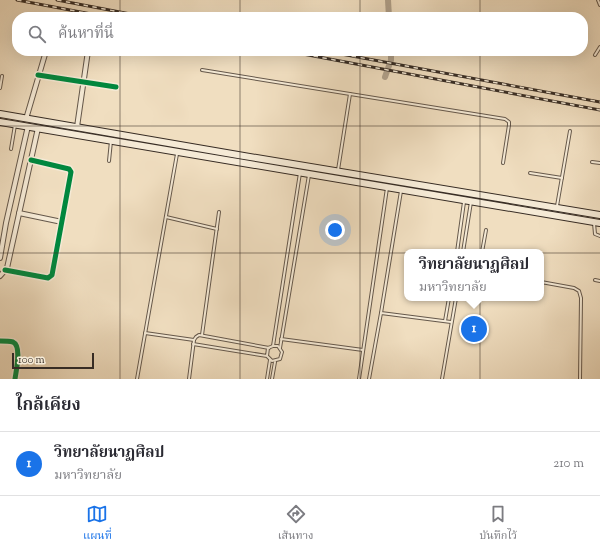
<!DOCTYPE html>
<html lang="th">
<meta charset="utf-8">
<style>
body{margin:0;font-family:"Sorts Mill Goudy","Noto Serif Thai",serif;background:#f2f2f3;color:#2b2b33}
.scale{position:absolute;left:12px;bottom:10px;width:82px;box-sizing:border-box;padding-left:4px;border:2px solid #372c24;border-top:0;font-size:11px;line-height:14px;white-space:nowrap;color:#372c24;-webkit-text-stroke:3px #f5ead6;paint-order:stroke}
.you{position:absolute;left:335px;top:230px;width:14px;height:14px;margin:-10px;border:3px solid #fff;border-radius:50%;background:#1a73e8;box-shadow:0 0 0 6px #1a73e833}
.badge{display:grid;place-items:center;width:26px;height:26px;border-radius:50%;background:#1a73e8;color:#fff;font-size:13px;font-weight:700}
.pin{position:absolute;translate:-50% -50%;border:2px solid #fff;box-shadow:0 1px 4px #0006}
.popup{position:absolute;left:404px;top:249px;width:140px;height:52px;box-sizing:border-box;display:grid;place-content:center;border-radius:8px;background:#fff;filter:drop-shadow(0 1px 3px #0005);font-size:13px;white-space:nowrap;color:#7c7c81}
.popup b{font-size:15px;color:#2b2b33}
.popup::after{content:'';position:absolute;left:50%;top:100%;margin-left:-8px;border:8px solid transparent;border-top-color:#fff}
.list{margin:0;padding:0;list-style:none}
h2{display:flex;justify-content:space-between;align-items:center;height:52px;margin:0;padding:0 16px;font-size:17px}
h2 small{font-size:13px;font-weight:400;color:#7c7c81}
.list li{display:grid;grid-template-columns:26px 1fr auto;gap:12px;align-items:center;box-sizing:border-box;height:64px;padding:0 16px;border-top:1px solid #e1e1e2}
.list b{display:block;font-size:15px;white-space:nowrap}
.list p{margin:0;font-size:13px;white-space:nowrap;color:#7c7c81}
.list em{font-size:13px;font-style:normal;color:#7c7c81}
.icon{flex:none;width:22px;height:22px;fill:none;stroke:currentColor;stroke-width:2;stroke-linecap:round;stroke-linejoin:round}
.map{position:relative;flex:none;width:600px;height:379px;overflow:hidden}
.search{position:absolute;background:#fff;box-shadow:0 4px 16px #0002;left:12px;right:12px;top:12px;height:44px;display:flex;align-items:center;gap:10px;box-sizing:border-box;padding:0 14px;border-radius:16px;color:#7c7c81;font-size:15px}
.sheet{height:116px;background:#fff}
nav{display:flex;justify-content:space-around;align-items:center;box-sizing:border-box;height:56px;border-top:1px solid #e1e1e2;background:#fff;font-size:11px;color:#7c7c81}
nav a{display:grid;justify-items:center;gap:2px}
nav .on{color:#1a73e8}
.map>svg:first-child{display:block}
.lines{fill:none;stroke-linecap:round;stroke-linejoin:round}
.canal{stroke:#b1a18b;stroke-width:6}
.service-casing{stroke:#65584b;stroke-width:4}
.minor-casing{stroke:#65584b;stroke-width:6}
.secondary-casing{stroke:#372c24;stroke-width:8}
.service{stroke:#f5ead6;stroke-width:2}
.minor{stroke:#f5ead6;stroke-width:4}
.secondary{stroke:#f5ead6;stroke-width:6}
.rail-casing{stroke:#372c24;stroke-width:3}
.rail{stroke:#f5ead6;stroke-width:1.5;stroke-dasharray:4.5;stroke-linecap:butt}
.cycleway-casing{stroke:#f5ead6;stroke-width:8}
.cycleway{stroke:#00873e;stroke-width:5}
.grid{fill:none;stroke:#372c24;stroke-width:1;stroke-opacity:0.55}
</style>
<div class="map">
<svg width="600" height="379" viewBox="0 0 600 379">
<rect width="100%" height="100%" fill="#f0dec0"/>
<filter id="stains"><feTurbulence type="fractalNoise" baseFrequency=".005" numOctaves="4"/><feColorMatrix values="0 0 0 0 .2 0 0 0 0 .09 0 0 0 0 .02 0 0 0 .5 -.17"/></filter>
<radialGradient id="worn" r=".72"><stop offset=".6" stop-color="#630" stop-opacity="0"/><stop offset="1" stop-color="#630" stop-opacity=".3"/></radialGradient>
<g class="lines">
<g class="canal">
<path d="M388 0 389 17"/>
<path d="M385 77 391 60V51"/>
</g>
<g class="service-casing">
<g id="service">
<path d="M598 0 600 5"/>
<path d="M595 55 600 47"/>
<path d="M202 70 505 119 509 122V125L503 163"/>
<path d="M0 88 2 76"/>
<path d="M11 149 15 125"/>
<path d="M109 161 111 141"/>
<path d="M592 162 600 163"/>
<path d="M338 170 350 94"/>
<path d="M530 173 562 178"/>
<path d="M557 206 570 131"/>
<path d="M166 217 217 229"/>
<path d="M594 223 595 234 600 236"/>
<path d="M457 252 464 202"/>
<path d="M463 252 471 202"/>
<path d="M482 252 486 230"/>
<path d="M595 280 600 281"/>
<path d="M541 282 574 288 579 291 581 298 580 379"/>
<path d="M381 313 401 191"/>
<path d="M445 321 449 298"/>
<path d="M145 333 194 340"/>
<path d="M202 335 219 212"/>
<path d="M281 339 363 350"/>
<path d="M193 344 267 356 272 361 280 359 282 352 278 346H273L268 348 267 356"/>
<path d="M273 346 300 173"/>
<path d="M280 348 309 175"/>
<path d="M137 379 177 154"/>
<path d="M189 379 194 340 196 337 199 335 269 348"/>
<path d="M267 379 270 360"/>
<path d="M272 379 275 362"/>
<path d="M359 379 387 188"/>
<path d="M369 379 381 313 451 322"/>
<path d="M442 379 456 298"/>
</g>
</g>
<g class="minor-casing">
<g id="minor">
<path d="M117 51 121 52"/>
<path d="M38 75 116 87"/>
<path d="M26 119 46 51"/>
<path d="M77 127 88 51"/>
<path d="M19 213 62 222"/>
<path d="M0 258 6 223 28 126"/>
<path d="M5 270 48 278 52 275 71 172 69 169 31 160"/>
<path d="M0 276 7 268 38 128"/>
<path d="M0 341C4 341 9 341 13 342 22 346 16 371 15 379"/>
</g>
</g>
<g class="secondary-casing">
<g id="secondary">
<path d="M0 114 238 155 600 215"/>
<path d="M0 122 600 223"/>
</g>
</g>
<use href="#service" class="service"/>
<use href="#minor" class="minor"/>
<use href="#secondary" class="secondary"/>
<g class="rail-casing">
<g id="rail">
<path d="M17 0 107 17"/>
<path d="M57 0 146 17"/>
<path d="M287 51 600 110"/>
<path d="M325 51 600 102"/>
</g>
</g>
<use href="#rail" class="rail"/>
<g class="cycleway-casing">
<g id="cycleway">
<path d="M38 75 116 87"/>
<path d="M5 270 48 278 52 275 71 172 69 169 31 160"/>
<path d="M0 341C4 341 9 341 13 342 22 346 16 371 15 379"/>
</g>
</g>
<use href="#cycleway" class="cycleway"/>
</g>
<path class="grid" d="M120 0V17M240 0V17M360 0V17M480 0V17M120 51V379M240 51V379M360 51V379M480 51V379M0 126H600M0 253H600"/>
<rect width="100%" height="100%" filter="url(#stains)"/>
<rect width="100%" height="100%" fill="url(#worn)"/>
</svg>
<div class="scale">100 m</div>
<div class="you"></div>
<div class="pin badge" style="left:474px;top:329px">1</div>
<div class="popup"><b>วิทยาลัยนาฏศิลป</b>มหาวิทยาลัย</div>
<div class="search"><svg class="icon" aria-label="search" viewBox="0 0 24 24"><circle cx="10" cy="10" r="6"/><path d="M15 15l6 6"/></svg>ค้นหาที่นี่</div>
</div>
<section class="sheet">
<h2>ใกล้เคียง<small></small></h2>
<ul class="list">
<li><span class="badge">1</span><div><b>วิทยาลัยนาฏศิลป</b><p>มหาวิทยาลัย</p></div><em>210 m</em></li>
</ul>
</section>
<nav>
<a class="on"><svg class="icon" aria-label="map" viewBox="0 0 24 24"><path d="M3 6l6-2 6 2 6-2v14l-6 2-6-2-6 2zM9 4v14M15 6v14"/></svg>แผนที่</a>
<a><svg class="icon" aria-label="directions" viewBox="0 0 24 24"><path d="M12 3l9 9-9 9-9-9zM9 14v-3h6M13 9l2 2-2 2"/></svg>เส้นทาง</a>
<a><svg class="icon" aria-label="saved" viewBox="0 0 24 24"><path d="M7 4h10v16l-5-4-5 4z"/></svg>บันทึกไว้</a>
</nav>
